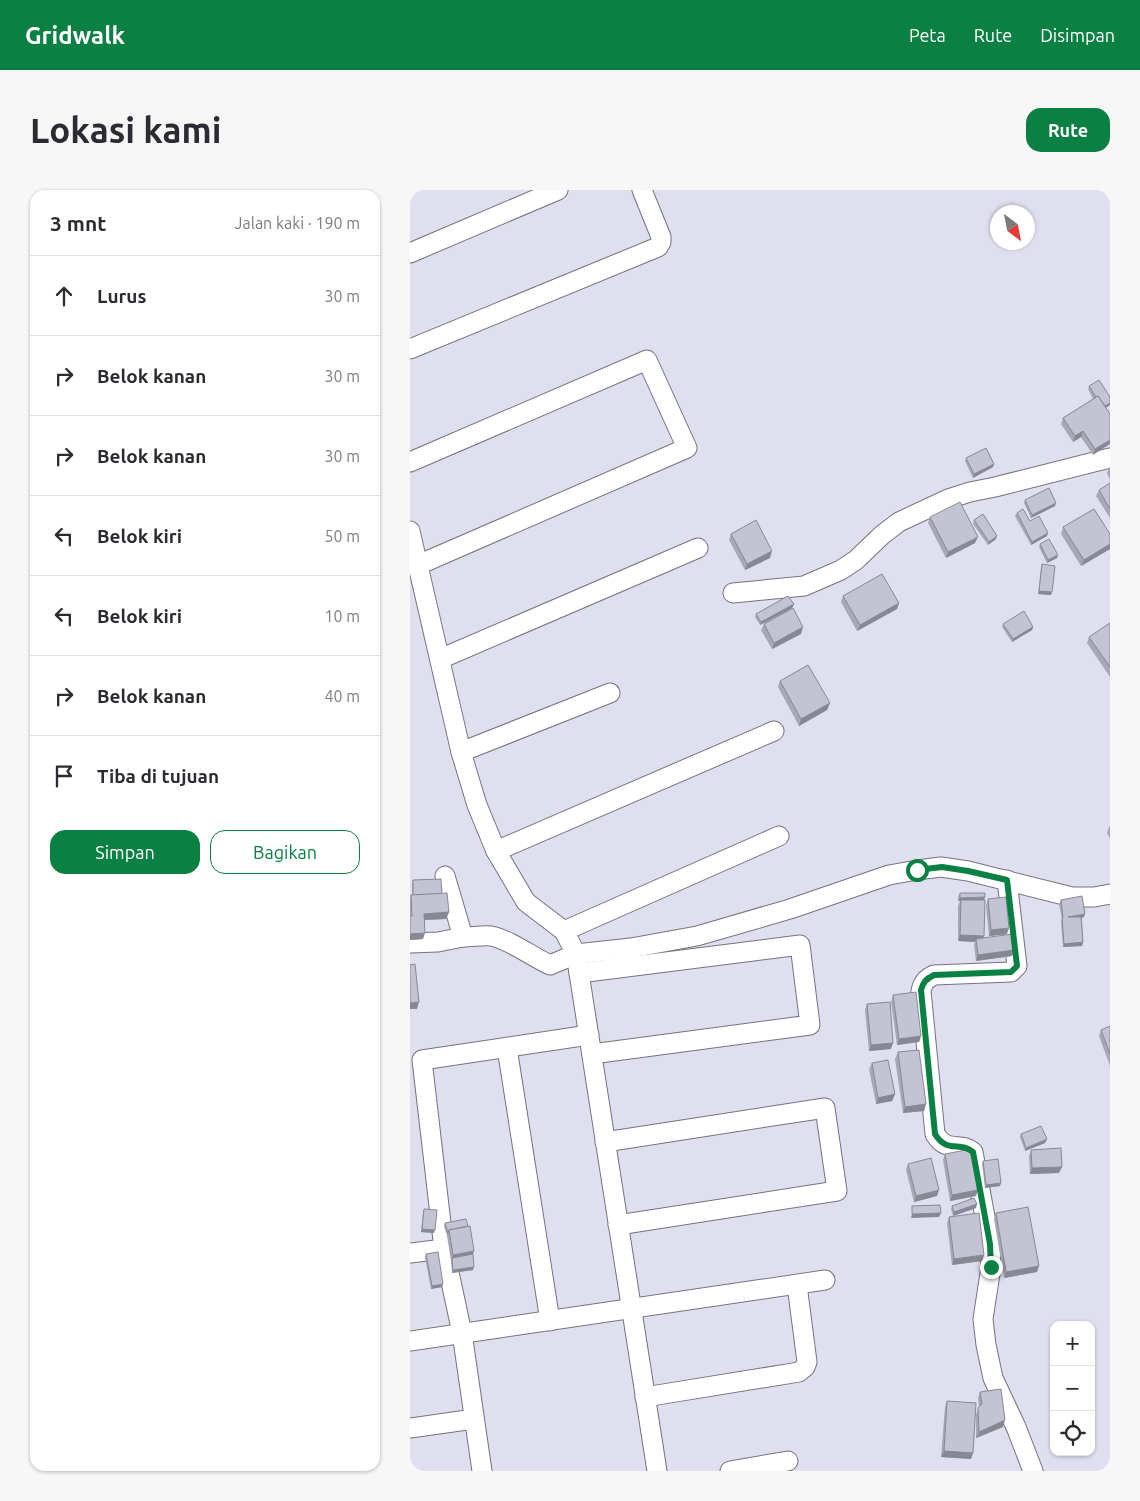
<!DOCTYPE html>
<html lang="id">
<meta charset="utf-8">
<style>
body{margin:0;font-family:Ubuntu,sans-serif;background:#f7f7f7;color:#2b2b33}
.controls{position:absolute;right:15px;bottom:15px;display:grid;overflow:hidden;border-radius:10px;box-shadow:0 1px 4px #0004}
.controls button{width:45px;height:45px;display:grid;place-items:center;padding:0;border:0;border-bottom:1px solid #e1e1e2;background:#fff;color:#2b2b33;font:25px sans-serif}
.compass{position:absolute;left:580px;top:15px;width:45px;height:45px;border-radius:50%;background:#fff;box-shadow:0 1px 4px #0004;rotate:148deg}
.stop{position:absolute;width:15px;height:15px;margin:-11px;border:4px solid #0b8043;border-radius:50%;background:#fff}
.stop.end{background:#0b8043;border-color:#fff;box-shadow:0 1px 5px #0008}
.list{margin:0;padding:0;list-style:none}
h2{display:flex;justify-content:space-between;align-items:center;height:65px;margin:0;padding:0 20px;font-size:21px}
h2 small{font-size:16px;font-weight:400;color:#7c7c81}
.list li{display:grid;grid-template-columns:32px 1fr auto;gap:15px;align-items:center;box-sizing:border-box;height:80px;padding:0 20px;border-top:1px solid #e1e1e2}
.list b{display:block;font-size:19px;white-space:nowrap}
.list em{font-size:16px;font-style:normal;color:#7c7c81}
.actions{display:flex;gap:10px;padding:15px 20px}
.actions a{flex:1;padding:11px 0;border:1px solid #0b8043;border-radius:15px;text-align:center;font-size:18px;color:#0b8043}
.actions .main{background:#0b8043;color:#fff}
.icon{flex:none;width:28px;height:28px;fill:none;stroke:currentColor;stroke-width:2;stroke-linecap:round;stroke-linejoin:round}
.map{position:relative;flex:none;width:700px;height:1281px;overflow:hidden;border-radius:15px}
header{display:flex;align-items:center;gap:30px;box-sizing:border-box;height:70px;padding:0 25px;background:#0b8043;color:#fff}
header strong{font-size:24px}
nav{display:flex;gap:28px;margin-inline-start:auto;font-size:18px}
.intro{display:flex;align-items:center;justify-content:space-between;box-sizing:border-box;height:120px;padding:0 30px}
h1{margin:0;font-size:35px}
.button{padding:12px 22px;border-radius:15px;background:#0b8043;color:#fff;font-size:18px;font-weight:700}
main{display:flex;gap:30px;padding:0 30px}
aside{flex:1;background:#fff;border-radius:15px;box-shadow:0 1px 4px #0004}
.map>svg:first-child{display:block}
.lines{fill:none;stroke-linecap:round;stroke-linejoin:round}
.minor-casing{stroke:#737381;stroke-width:21}
.minor{stroke:#fff;stroke-width:19}
.wall{fill:#a8a8b5}
.shaded-wall{fill:#888894}
.building{fill:#c3c3d3;stroke:#888894}
.route{stroke:#0b8043;stroke-width:6}
</style>
<header>
<strong>Gridwalk</strong>
<nav><a>Peta</a><a>Rute</a><a>Disimpan</a></nav>
</header>
<div class="intro"><h1>Lokasi kami</h1><a class="button">Rute</a></div>
<main>
<aside>
<h2>3 mnt<small>Jalan kaki · 190 m</small></h2>
<ul class="list">
<li><svg class="icon" aria-label="ahead" viewBox="0 0 24 24"><path d="M12 20V5M6 11l6-6 6 6"/></svg><div><b>Lurus</b></div><em>30 m</em></li>
<li><svg class="icon" aria-label="right" viewBox="0 0 24 24"><path d="M7 20v-9h11M14 6l5 5-5 5"/></svg><div><b>Belok kanan</b></div><em>30 m</em></li>
<li><svg class="icon" aria-label="right" viewBox="0 0 24 24"><path d="M7 20v-9h11M14 6l5 5-5 5"/></svg><div><b>Belok kanan</b></div><em>30 m</em></li>
<li><svg class="icon" aria-label="left" viewBox="0 0 24 24"><path d="M17 20v-9H6M10 6l-5 5 5 5"/></svg><div><b>Belok kiri</b></div><em>50 m</em></li>
<li><svg class="icon" aria-label="left" viewBox="0 0 24 24"><path d="M17 20v-9H6M10 6l-5 5 5 5"/></svg><div><b>Belok kiri</b></div><em>10 m</em></li>
<li><svg class="icon" aria-label="right" viewBox="0 0 24 24"><path d="M7 20v-9h11M14 6l5 5-5 5"/></svg><div><b>Belok kanan</b></div><em>40 m</em></li>
<li><svg class="icon" aria-label="arrive" viewBox="0 0 24 24"><path d="M6 21V4h12l-3 4 3 4H6"/></svg><div><b>Tiba di tujuan</b></div></li>
</ul>
<div class="actions"><a class="main">Simpan</a><a>Bagikan</a></div>
</aside>
<div class="map">
<svg width="700" height="1281" viewBox="0 0 700 1281">
<rect width="100%" height="100%" fill="#dfdfef"/>
<g class="lines">
<g class="minor-casing">
<g id="minor">
<path d="M0 63 148 0"/>
<path d="M0 159 248 57 251 52V47L232 0"/>
<path d="M0 272 237 170 277 258 8 375"/>
<path d="M0 341 51 562 67 615 86 661 116 712 154 741 166 764 247 1281"/>
<path d="M323 403 394 396 431 380 446 370 472 345 489 332 538 309 560 302 585 297 700 268"/>
<path d="M30 469 288 358"/>
<path d="M51 562 200 503"/>
<path d="M86 661 364 541"/>
<path d="M597 690 607 776 601 782 524 785C516 789 513 792 511 801L525 944C537 964 550 951 563 962L580 1054 581 1077 573 1129 576 1155 583 1188 606 1237 623 1281"/>
<path d="M154 741 369 646"/>
<path d="M53 747C62 747 73 745 81 746 98 749 123 767 140 775L166 764 221 758 287 746 380 719 479 685 507 680 531 677 558 681 662 707H684L700 704"/>
<path d="M0 753 28 752 53 747 35 686"/>
<path d="M169 783 390 755 400 835 182 864"/>
<path d="M97 858 140 1131"/>
<path d="M195 952 415 918 427 1001 208 1035"/>
<path d="M0 1063 34 1059"/>
<path d="M0 1151 415 1090"/>
<path d="M235 1207 389 1182 395 1177 397 1172 387 1095"/>
<path d="M0 1238 64 1229"/>
<path d="M72 1281 52 1143 34 1059 12 870 179 845"/>
<path d="M320 1281 378 1271"/>
</g>
</g>
<use href="#minor" class="minor"/>
</g>
<g class="wall">
<path d="M679 196 700 207V215L696 218 700 224 683 265 671 247 663 252 651 234 653 228 683 209 678 199Z"/>
<path d="M556 268 584 274 583 277 563 288 555 271Z"/>
<path d="M699 277H700V290L697 283Z"/>
<path d="M700 293V328L686 306 689 300Z"/>
<path d="M615 310 645 316 621 328 614 313Z"/>
<path d="M607 323 620 331 637 346 621 355 605 326Z"/>
<path d="M520 327 565 353 536 368 518 333Z"/>
<path d="M564 330 586 349 578 355 563 334Z"/>
<path d="M653 337 700 344V359L671 376 651 344Z"/>
<path d="M321 344 360 368 335 380 319 350Z"/>
<path d="M630 354 648 365 647 368 637 373 629 357Z"/>
<path d="M632 374 642 402 641 405 628 404 631 378Z"/>
<path d="M433 406 489 413 487 419 447 441 431 412Z"/>
<path d="M384 414 382 418 350 435 345 427 346 424Z"/>
<path d="M700 433V487L677 453 679 447Z"/>
<path d="M354 434 391 444 362 459 351 440Z"/>
<path d="M593 434 623 437 622 440 602 452 592 437Z"/>
<path d="M370 491 420 513 417 520 389 536 368 497Z"/>
<path d="M700 636V648L697 643 699 637Z"/>
<path d="M3 690 32 704 39 722 36 729 15 730 13 749 0 750V708L1 705H2V694Z"/>
<path d="M550 703 574 710 573 748 604 760 602 766 566 771 564 755 565 752 548 751V716L550 711H548V707Z"/>
<path d="M578 709 597 744 579 746 576 716Z"/>
<path d="M651 710 674 727 672 728 673 752 672 756 653 757 651 732 652 729 649 714Z"/>
<path d="M483 805 511 846 509 852 487 855 481 812Z"/>
<path d="M457 814 481 859 459 861 455 820Z"/>
<path d="M700 836V876L689 846 691 840Z"/>
<path d="M488 862 516 914 514 921 493 923 485 869Z"/>
<path d="M462 873 485 904 482 911 466 914 459 879Z"/>
<path d="M611 944 637 949 635 953 615 961 610 947Z"/>
<path d="M621 960 649 983 620 984 619 966Z"/>
<path d="M535 964 566 1006 540 1011 533 970Z"/>
<path d="M573 971 590 996 575 998 572 974Z"/>
<path d="M498 974 527 1006 504 1012 496 980Z"/>
<path d="M542 1016 566 1018 543 1026 541 1019Z"/>
<path d="M14 1019 24 1043 11 1042 13 1022Z"/>
<path d="M586 1023 627 1082 594 1088 584 1029Z"/>
<path d="M539 1027 574 1065 572 1071 542 1075 537 1033Z"/>
<path d="M35 1033 63 1064V1080L42 1083 41 1071 37 1046 34 1036Z"/>
<path d="M16 1064 33 1094 32 1097 21 1099 15 1067Z"/>
<path d="M570 1202 593 1237 566 1248V1224L569 1217 568 1208Z"/>
<path d="M537 1211 563 1263 561 1269 531 1267 535 1217Z"/>
</g>
<g class="shaded-wall">
<path d="M700 213V215L691 221 692 218Z"/>
<path d="M673 241 671 247 663 252 665 246Z"/>
<path d="M700 250V254L683 265 685 259Z"/>
<path d="M584 274 583 277 563 288 564 284Z"/>
<path d="M646 313 645 316 621 328 622 325Z"/>
<path d="M638 343 637 346 621 355 622 352Z"/>
<path d="M587 346 586 349 578 355 579 352Z"/>
<path d="M568 347 565 353 536 368 538 362Z"/>
<path d="M700 354V359L671 376 674 370Z"/>
<path d="M362 361 360 368 335 380 337 374Z"/>
<path d="M648 365 647 368 637 373 638 370Z"/>
<path d="M629 401 642 402 641 405 628 404Z"/>
<path d="M489 413 487 419 447 441 450 435Z"/>
<path d="M384 414 382 418 350 435 351 432Z"/>
<path d="M393 437 391 444 362 459 364 453Z"/>
<path d="M623 437 622 440 602 452 603 449Z"/>
<path d="M420 513 417 520 389 536 391 529Z"/>
<path d="M575 707 574 710 548 711 550 708Z"/>
<path d="M39 722 36 729 12 730 14 724Z"/>
<path d="M675 724 674 727 656 730 658 727Z"/>
<path d="M599 738 597 744 579 746 581 740Z"/>
<path d="M15 743 13 749 0 750V744Z"/>
<path d="M550 745 574 746 572 752 566 749 565 752 548 751Z"/>
<path d="M673 752 672 756 653 757 654 754Z"/>
<path d="M604 760 602 766 566 771 568 765Z"/>
<path d="M9 812 7 819H0V813Z"/>
<path d="M511 846 509 852 487 855 489 849Z"/>
<path d="M483 853 481 859 459 861 461 855Z"/>
<path d="M485 904 482 911 466 914 468 908Z"/>
<path d="M516 914 514 921 493 923 495 917Z"/>
<path d="M637 949 635 953 615 961 616 958Z"/>
<path d="M652 977 649 983 620 984 622 978Z"/>
<path d="M591 993 590 996 575 998 576 995Z"/>
<path d="M529 1000 527 1006 504 1012 506 1006Z"/>
<path d="M568 1000 566 1006 540 1011 542 1005Z"/>
<path d="M567 1014 566 1018 543 1026 544 1022Z"/>
<path d="M531 1023 529 1027 501 1028 502 1024Z"/>
<path d="M12 1039 25 1040 24 1043 11 1042Z"/>
<path d="M64 1061 62 1067 42 1068 43 1065Z"/>
<path d="M574 1065 572 1071 542 1075 544 1069Z"/>
<path d="M629 1076 627 1082 594 1088 596 1082Z"/>
<path d="M64 1077 63 1080 42 1083 43 1080Z"/>
<path d="M33 1094 32 1097 21 1099 22 1096Z"/>
<path d="M595 1230 593 1237 566 1248 569 1242Z"/>
<path d="M534 1261 563 1263 561 1269 531 1267Z"/>
</g>
<g class="building">
<path d="M689 190 700 207V213L695 216 688 206 686 207 679 196Z"/>
<path d="M688 206 700 224V250L685 259 673 241 665 246 653 228Z"/>
<path d="M576 258 584 274 564 284 556 268Z"/>
<path d="M700 293V319L689 300Z"/>
<path d="M639 298 646 313 622 325 615 310Z"/>
<path d="M550 312 568 347 538 362 520 327Z"/>
<path d="M613 319 620 331 629 326 638 343 622 352 607 323Z"/>
<path d="M684 319 700 344V354L674 370 653 337Z"/>
<path d="M573 324 587 346 579 352 564 330Z"/>
<path d="M346 330 362 361 337 374 321 344Z"/>
<path d="M639 349 648 365 638 370 630 354Z"/>
<path d="M632 374 645 376 642 402 629 401Z"/>
<path d="M472 384 489 413 450 435 433 406Z"/>
<path d="M378 406 384 414 351 432 346 424Z"/>
<path d="M383 418 393 437 364 453 354 434Z"/>
<path d="M614 421 623 437 603 449 593 434Z"/>
<path d="M700 433V477L679 447Z"/>
<path d="M398 475 420 513 391 529 370 491Z"/>
<path d="M31 689 32 704 3 705V690Z"/>
<path d="M37 703 39 722 14 724 15 743 0 744V726H2L1 705Z"/>
<path d="M550 703H575V707L550 708Z"/>
<path d="M672 706 675 724 658 727H671L673 752 654 754 652 728H653L651 710Z"/>
<path d="M596 707 599 738 581 740 578 709Z"/>
<path d="M551 710H575L574 746 550 745Z"/>
<path d="M602 744 604 760 568 765 566 749Z"/>
<path d="M5 774 9 812 0 813V775Z"/>
<path d="M506 802 511 846 489 849 483 805Z"/>
<path d="M480 812 483 853 461 855 457 814Z"/>
<path d="M700 836V864L691 840Z"/>
<path d="M509 860 516 914 495 917 488 862Z"/>
<path d="M478 870 485 904 468 908 462 873Z"/>
<path d="M631 936 637 949 616 958 611 944Z"/>
<path d="M651 958 652 977 622 978 621 960Z"/>
<path d="M561 959 568 1000 542 1005 535 964Z"/>
<path d="M521 968 529 1000 506 1006 498 974Z"/>
<path d="M588 969 591 993 576 995 573 971Z"/>
<path d="M564 1008 567 1014 544 1022 542 1016Z"/>
<path d="M530 1015 531 1023 502 1024V1016Z"/>
<path d="M618 1017 629 1076 596 1082 586 1023Z"/>
<path d="M14 1019 27 1020 25 1040 12 1039Z"/>
<path d="M569 1023 574 1065 544 1069 539 1027Z"/>
<path d="M56 1029 58 1036 39 1040 38 1043 35 1033Z"/>
<path d="M60 1036 64 1061 43 1065 39 1040Z"/>
<path d="M28 1062 33 1094 22 1096 16 1064Z"/>
<path d="M63 1064 64 1077 43 1080 42 1068Z"/>
<path d="M591 1199 595 1230 569 1242 568 1218 572 1214 570 1202Z"/>
<path d="M537 1211 566 1213 563 1263 534 1261Z"/>
</g>
<g class="lines">
<path class="route" d="M507 680 532 677 558 681 597 690 607 776 601 782 524 785C516 789 513 792 511 800L525 944C537 964 550 951 563 962L580 1054 581 1077"/>
</g>
</svg>
<div class="controls">
<button>+</button>
<button>−</button>
<button><svg class="icon" aria-label="locate" viewBox="0 0 24 24"><circle cx="12" cy="12" r="6"/><path d="M12 2v4M12 18v4M2 12h4M18 12h4"/></svg></button>
</div>
<svg class="compass" viewBox="-18 -18 36 36"><path d="M0-13l5 13h-10z" fill="#e53935"/><path d="M0 13l5-13h-10z" fill="#7c7c81"/></svg>
<div class="stop" style="left:507px;top:680px"></div>
<div class="stop end" style="left:581px;top:1077px"></div>
</div>
</main>
